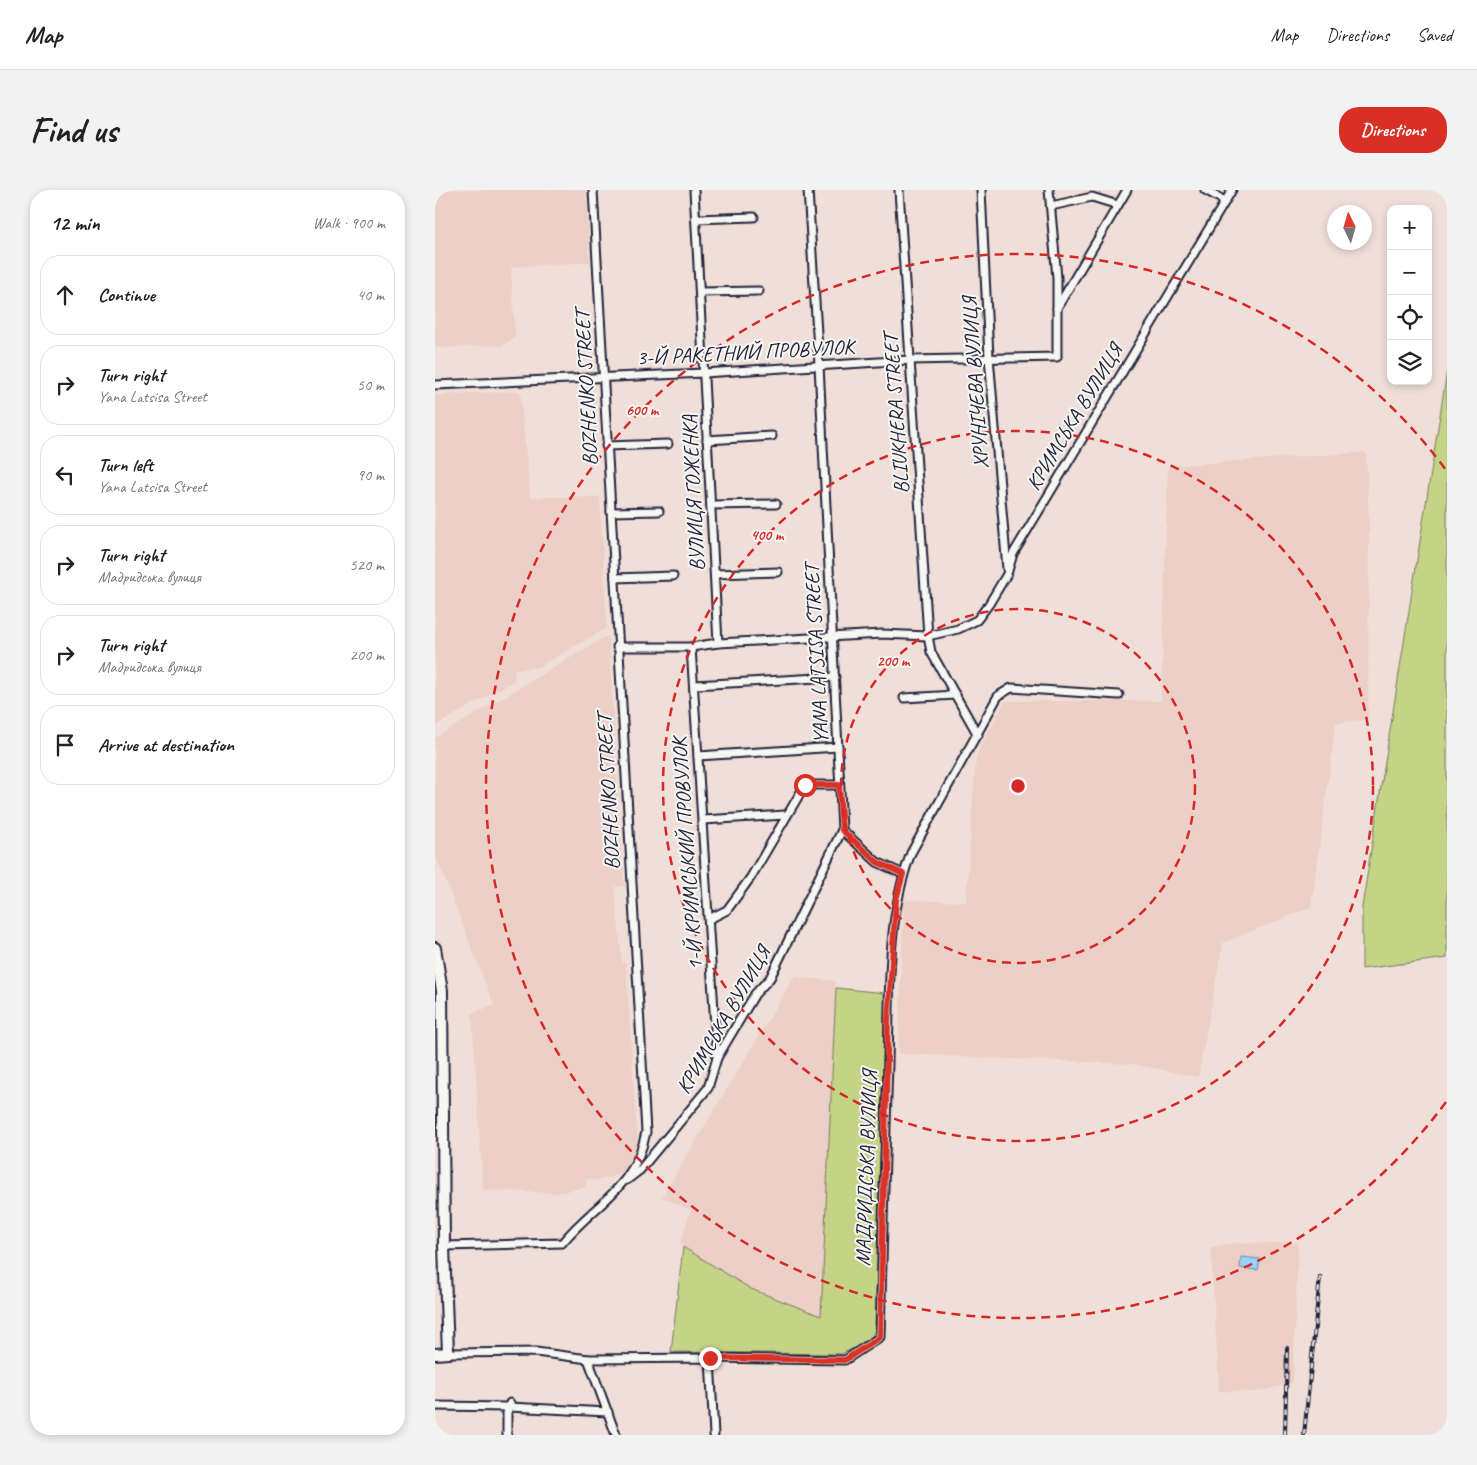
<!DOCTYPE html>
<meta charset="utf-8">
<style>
body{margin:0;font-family:Caveat,sans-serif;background:#f2f2f2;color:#222}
.controls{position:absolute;right:15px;top:15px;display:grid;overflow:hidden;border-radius:10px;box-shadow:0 2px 8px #0003}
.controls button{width:45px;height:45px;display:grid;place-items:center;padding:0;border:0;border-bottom:1px solid #e0e0e0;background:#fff;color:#222;font:25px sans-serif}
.compass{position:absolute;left:892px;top:15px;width:45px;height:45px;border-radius:50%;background:#fff;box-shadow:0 2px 8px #0003;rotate:355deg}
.stop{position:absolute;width:15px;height:15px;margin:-11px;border:4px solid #d93025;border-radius:50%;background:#fff}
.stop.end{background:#d93025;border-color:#fff;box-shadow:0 1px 5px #0008}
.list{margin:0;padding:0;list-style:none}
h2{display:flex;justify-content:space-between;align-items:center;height:65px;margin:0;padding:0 20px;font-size:21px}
h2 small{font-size:16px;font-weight:400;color:#767676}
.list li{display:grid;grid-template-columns:32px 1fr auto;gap:15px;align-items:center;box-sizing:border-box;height:80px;margin:0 10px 10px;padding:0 10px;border:1px solid #e0e0e0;border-radius:20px}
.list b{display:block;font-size:19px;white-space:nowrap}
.list p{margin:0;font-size:16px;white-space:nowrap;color:#767676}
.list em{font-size:16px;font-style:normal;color:#767676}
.icon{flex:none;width:28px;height:28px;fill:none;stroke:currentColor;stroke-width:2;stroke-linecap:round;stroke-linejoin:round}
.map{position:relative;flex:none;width:1012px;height:1245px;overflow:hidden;border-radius:20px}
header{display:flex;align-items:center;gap:30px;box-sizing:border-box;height:70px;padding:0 25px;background:#fff;border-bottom:1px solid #e0e0e0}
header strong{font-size:24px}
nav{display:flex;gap:28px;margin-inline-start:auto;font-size:18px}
.intro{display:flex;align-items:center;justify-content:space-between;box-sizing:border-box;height:120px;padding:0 30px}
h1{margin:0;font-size:35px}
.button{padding:12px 22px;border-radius:20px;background:#d93025;color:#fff;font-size:18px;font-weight:700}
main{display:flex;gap:30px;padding:0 30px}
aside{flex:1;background:#fff;border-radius:20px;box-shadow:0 2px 8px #0003}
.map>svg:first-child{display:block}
.built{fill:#eccfc6}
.green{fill:#c5d387;stroke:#747a61}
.water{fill:#98d2f8;stroke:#698cac}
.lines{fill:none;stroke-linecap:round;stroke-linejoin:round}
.street-casing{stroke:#22223b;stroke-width:11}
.secondary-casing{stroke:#22223b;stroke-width:14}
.street{stroke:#f6f6f2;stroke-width:7}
.secondary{stroke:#f6f6f2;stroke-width:10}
.rail-casing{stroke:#22223b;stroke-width:4}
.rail{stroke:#f6f6f2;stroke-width:2;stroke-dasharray:5.5;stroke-linecap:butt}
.route{stroke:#d93025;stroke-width:6}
.ring{fill:none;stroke:#d62828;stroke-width:2.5;stroke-dasharray:9 6}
.labels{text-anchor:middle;stroke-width:4;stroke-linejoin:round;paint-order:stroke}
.street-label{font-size:21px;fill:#22223b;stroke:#f6f6f2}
.centre{fill:#d62828;stroke:#f6f6f2;stroke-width:2.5}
.ring-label{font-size:15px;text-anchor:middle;font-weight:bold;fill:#d62828;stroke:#f6f6f2;stroke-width:4;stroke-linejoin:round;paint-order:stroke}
</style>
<header>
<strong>Map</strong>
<nav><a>Map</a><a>Directions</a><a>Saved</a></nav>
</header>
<div class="intro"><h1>Find us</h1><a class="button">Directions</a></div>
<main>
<aside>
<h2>12 min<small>Walk · 900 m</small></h2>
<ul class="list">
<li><svg class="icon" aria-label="ahead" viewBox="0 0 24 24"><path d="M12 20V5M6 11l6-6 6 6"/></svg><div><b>Continue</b></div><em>40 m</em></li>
<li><svg class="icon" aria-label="right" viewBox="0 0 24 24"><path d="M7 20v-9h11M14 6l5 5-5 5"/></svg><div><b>Turn right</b><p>Yana Latsisa Street</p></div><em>50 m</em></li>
<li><svg class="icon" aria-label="left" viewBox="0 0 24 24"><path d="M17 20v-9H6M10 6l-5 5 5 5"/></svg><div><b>Turn left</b><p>Yana Latsisa Street</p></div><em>90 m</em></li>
<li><svg class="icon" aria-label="right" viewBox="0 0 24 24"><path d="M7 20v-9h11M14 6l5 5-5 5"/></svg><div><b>Turn right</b><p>Мадридська вулиця</p></div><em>520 m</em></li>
<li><svg class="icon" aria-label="right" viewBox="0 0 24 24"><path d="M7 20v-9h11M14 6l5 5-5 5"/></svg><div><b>Turn right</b><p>Мадридська вулиця</p></div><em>200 m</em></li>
<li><svg class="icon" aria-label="arrive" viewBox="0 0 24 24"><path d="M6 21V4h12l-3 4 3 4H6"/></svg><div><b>Arrive at destination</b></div></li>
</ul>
</aside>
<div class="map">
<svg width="1012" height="1245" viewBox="0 0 1012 1245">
<rect width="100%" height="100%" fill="#f0dfd8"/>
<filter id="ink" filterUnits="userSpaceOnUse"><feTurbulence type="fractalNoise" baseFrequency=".02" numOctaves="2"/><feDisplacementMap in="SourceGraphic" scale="10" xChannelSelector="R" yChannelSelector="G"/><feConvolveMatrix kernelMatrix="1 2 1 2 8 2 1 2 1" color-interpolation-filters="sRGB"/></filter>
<g filter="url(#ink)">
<g class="built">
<path d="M0 0H151L155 72 76 77 80 147 68 155 0 158Z"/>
<path d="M85 201 95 307H165L172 438 103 477 79 480 80 490 0 536V205Z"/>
<path d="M931 262 934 336 933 529 901 533 876 717 788 753 763 887 697 874 463 864 469 710 531 712 541 566 570 511H726L733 276Z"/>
<path d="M170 447H174L185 650 190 696 180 697 187 773H191L203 959 189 983 165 990 151 989V997L121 1003 48 1000 37 823 59 815 0 664V548Z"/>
<path d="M359 787 400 791 401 798 386 1126 316 1099 248 1057 246 1051 256 1020 227 1007Z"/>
<path d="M801 1053H863L858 1193 821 1202 784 1201 776 1057Z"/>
</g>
<g class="green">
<path d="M1012 181V768L927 779V717Z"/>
<path d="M401 798 450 803 440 1139 435 1151 406 1164 236 1162 248 1057 316 1099 386 1126Z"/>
</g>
<path class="water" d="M806 1067 825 1069 823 1080 805 1078Z"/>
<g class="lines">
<g class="street-casing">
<g id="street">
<path d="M259 0 283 453"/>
<path d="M373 0 384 175 407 640 442 672 468 684"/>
<path d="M464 0 493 446 496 462 543 545"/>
<path d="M546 0 554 167 572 379"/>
<path d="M770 0 790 11"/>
<path d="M616 16 657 7 683 15"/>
<path d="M261 29 319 27"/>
<path d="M265 102 324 101"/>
<path d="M622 118 692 0"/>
<path d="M0 195 269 183 475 170 622 167V88L614 0"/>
<path d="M272 250 337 246"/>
<path d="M171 256 233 254"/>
<path d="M276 315 341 314"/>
<path d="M176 322 224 321"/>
<path d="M280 384 343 382"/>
<path d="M180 388 238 386"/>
<path d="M182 457H256L283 453 447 444 493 446 523 439 542 430 554 414 572 384 578 364 797 0"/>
<path d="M256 457 282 868"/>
<path d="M259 495 400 487"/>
<path d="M469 508 521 505"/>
<path d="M263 566 403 557"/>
<path d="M268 630 351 625"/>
<path d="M274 729 292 720 316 687 370 595H404"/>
<path d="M192 990 205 980 273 898 282 868 320 804 335 788 407 640"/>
<path d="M9 1056 127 1053C160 1013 200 999 211 942L158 0"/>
<path d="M13 1163 101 1162 153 1169 275 1168 410 1170 445 1147C447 1056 450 964 453 873 455 804 451 729 476 663L563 506 576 498 684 505"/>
<path d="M275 1168 279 1245"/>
<path d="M153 1169 181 1245"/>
<path d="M0 1216 74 1217 173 1222"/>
<path d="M72 1245V1223L75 1213"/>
</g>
</g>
<g class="secondary-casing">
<path id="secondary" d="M0 758 7 801 9 1056 13 1163 0 1164"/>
</g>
<use href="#street" class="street"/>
<use href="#secondary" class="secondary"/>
<g class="rail-casing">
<g id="rail">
<path d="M850 1245 852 1158"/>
<path d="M869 1245 885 1087"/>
</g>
</g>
<use href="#rail" class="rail"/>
</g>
</g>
<g class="lines" filter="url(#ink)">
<path class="route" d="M275 1168 410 1170 445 1147 453 831 461 710 468 684 442 672 407 640 404 595H370"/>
</g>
<g class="ring">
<circle cx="583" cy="596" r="177"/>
<circle cx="583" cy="596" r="355"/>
<path d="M1011 912A532 532 0 1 1 1011 280"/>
</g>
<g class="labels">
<g class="street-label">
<text transform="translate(310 162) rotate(-3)" y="7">3-Й РАКЕТНИЙ ПРОВУЛОК</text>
<text transform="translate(540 193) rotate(-94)" y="7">ХРУНІЧЕВА ВУЛИЦЯ</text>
<text transform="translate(151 198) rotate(-93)" y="7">BOZHENKO STREET</text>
<text transform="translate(461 224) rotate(-94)" y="7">BLIUKHERA STREET</text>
<text transform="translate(639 227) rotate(-59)" y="7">КРИМСЬКА ВУЛИЦЯ</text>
<text transform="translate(258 303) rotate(-93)" y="7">ВУЛИЦЯ ГОЖЕНКА</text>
<text transform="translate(381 464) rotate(-93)" y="7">YANA LATSISA STREET</text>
<text transform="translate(173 602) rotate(-93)" y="7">BOZHENKO STREET</text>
<text transform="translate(252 664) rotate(-94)" y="7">1-Й КРИМСЬКИЙ ПРОВУЛОК</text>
<text transform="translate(288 830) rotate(-60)" y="7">КРИМСЬКА ВУЛИЦЯ</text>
<text transform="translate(431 978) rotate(-88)" y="7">МАДРИДСЬКА ВУЛИЦЯ</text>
</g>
</g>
<circle cx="583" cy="596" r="8" class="centre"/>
<g class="ring-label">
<text x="207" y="225">600 m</text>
<text x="332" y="350">400 m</text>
<text x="458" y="476">200 m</text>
</g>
</svg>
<div class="controls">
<button>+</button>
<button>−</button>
<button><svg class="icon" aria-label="locate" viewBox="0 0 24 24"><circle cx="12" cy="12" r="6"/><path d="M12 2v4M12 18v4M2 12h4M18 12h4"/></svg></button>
<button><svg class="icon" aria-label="layers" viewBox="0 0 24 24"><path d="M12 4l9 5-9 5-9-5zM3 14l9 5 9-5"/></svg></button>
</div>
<svg class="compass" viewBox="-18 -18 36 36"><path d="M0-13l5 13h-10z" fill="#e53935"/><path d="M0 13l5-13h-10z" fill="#767676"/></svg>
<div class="stop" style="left:370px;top:595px"></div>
<div class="stop end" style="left:275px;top:1168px"></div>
</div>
</main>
